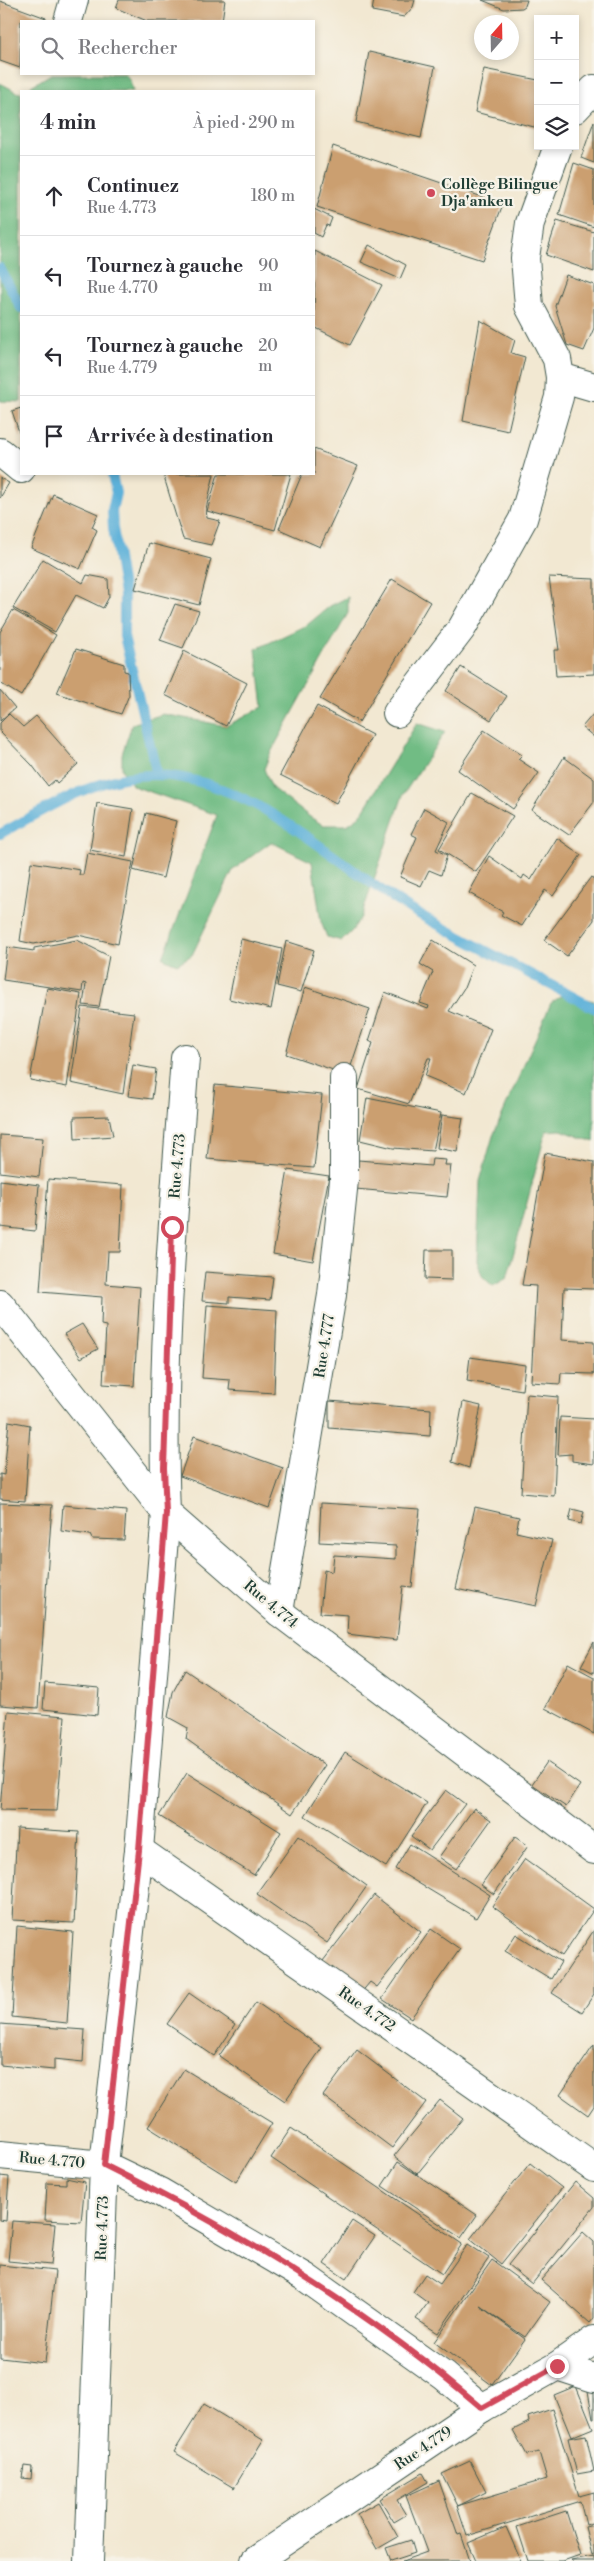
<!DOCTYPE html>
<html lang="fr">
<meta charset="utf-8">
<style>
body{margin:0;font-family:"Libre Bodoni",serif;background:#f7f7f7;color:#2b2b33}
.controls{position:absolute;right:15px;top:15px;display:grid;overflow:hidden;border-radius:0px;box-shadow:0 2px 8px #0003}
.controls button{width:45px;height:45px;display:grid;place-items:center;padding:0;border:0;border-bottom:1px solid #e1e1e2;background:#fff;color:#2b2b33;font:25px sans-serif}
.compass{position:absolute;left:474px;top:15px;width:45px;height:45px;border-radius:50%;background:#fff;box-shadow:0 2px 8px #0003;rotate:20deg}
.stop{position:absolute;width:15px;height:15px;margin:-11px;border:4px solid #d1495b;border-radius:50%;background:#fff}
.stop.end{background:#d1495b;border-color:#fff;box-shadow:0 1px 5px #0008}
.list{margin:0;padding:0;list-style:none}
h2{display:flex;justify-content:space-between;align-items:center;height:65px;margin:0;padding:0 20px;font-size:21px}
h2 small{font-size:16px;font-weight:400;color:#7c7c81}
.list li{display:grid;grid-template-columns:32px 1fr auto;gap:15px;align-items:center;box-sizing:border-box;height:80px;padding:0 20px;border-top:1px solid #e1e1e2}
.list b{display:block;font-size:19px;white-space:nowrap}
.list p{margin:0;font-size:16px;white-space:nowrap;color:#7c7c81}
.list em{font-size:16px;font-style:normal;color:#7c7c81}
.icon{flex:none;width:28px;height:28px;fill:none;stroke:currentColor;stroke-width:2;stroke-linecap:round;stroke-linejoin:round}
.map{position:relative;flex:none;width:594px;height:2561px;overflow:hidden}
.search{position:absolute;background:#fff;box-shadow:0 2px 8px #0003;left:20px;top:20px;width:295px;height:55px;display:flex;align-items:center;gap:12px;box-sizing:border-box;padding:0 18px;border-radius:0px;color:#7c7c81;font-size:19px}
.panel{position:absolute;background:#fff;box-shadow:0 2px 8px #0003;left:20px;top:90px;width:295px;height:385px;border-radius:0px}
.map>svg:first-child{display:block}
.forest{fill:#71bc84;stroke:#487c5c}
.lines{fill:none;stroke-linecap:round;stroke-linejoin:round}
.stream{stroke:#5db1d9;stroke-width:10}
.building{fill:#cb9f6f}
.minor-casing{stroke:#3f574c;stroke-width:30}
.minor{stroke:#fff;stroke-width:28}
.route{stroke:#d1495b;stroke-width:6}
.poi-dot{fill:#d1495b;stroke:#f7f3e8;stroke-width:2}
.labels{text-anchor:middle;stroke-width:4.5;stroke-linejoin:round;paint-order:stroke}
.poi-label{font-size:15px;font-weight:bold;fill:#1f3d34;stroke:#f7f3e8;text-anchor:start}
.street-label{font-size:15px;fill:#1f3d34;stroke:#f7f3e8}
</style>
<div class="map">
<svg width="594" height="2561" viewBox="0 0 594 2561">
<rect width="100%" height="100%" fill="#f7f3e8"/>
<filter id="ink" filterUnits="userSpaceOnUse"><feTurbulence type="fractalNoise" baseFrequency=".02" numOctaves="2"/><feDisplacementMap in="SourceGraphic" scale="10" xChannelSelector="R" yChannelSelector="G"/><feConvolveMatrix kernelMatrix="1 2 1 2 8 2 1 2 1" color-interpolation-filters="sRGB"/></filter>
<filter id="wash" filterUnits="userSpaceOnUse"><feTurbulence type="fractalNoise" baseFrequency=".0096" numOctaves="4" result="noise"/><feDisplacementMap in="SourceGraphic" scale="20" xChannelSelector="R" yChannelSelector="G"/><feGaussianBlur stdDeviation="1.12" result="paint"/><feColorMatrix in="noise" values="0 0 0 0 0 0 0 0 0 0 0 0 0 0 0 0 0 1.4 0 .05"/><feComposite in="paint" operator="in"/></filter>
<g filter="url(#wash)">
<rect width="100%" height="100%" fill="#f2e8d2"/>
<g class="forest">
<path d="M51 74H125L130 80 133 91H23Z"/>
<path d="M0 83 19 93 21 92V402L0 401Z"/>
<path d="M348 597V613L270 754 264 769 272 788 310 817 323 825H347L360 816 417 723 445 732 403 795 361 917 353 930 342 941 327 937 321 922 312 862 271 842 233 870 192 955 177 964 163 958 217 815 133 786 122 770V754L132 724 163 714 226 726 263 707 256 649 307 625 330 606Z"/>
<path d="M564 994 594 1001V1142L561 1130 546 1131 507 1278 493 1286 482 1276 477 1261 480 1181 493 1136 551 1003Z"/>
</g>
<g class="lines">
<g class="stream">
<path d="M0 268 21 308"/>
<path d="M112 474 116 493 112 510 113 528 124 594V636L157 775"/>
<path d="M0 834C48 808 100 773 157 775 256 779 336 866 417 913 475 946 535 976 594 1008"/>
</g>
</g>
<g id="blocks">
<g class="building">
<path d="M119 0H225L222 21H147L116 8Z"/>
<path d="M374 0H415L413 7 404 17 372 11Z"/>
<path d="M482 0H527L525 6 522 8 504 9Z"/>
<path d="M0 1 46 18 45 21H21L20 68 0 61Z"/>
<path d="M369 52 435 67 421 138 356 122Z"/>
<path d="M484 69 538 80V128L475 112Z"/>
<path d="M594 121V163L581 158Z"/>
<path d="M333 146 503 204 482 260 317 207Z"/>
<path d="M574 163 594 170V227L559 215Z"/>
<path d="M314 209 332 218 329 226 326 225 321 237 314 233Z"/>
<path d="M557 221 594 232V272L546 255Z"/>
<path d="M369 245 406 265 400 279 361 262Z"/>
<path d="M315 251 382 285 350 345 314 327Z"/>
<path d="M566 275 594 285V328L584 351 567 345 555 306Z"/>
<path d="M480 320 515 340 511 353 525 357 508 431 463 421Z"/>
<path d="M21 408V438L12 411Z"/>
<path d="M314 449 358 466 320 547 279 529 302 474H314Z"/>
<path d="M163 474H214L206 509 207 518 220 521 211 545 183 539Z"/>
<path d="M218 474H291L275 530 207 511Z"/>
<path d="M0 478 9 483 0 498Z"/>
<path d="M53 494 98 514 92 527 97 530 80 569 31 548Z"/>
<path d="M149 543 211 559 199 605 135 589Z"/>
<path d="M43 559 83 583 87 575 108 579 109 597 103 608 76 595 55 632 13 608Z"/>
<path d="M549 577 594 579V674L556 676 554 650H559Z"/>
<path d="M392 579 430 602 359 722 320 699Z"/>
<path d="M175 604 199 611 183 648 160 640Z"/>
<path d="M13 610 56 635 21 696 0 683V632Z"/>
<path d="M76 649 124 664V671L128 672 129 695 121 714 57 693Z"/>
<path d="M184 651 247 683 226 726 165 695Z"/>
<path d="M461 667 507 696 491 720 446 691Z"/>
<path d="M0 690 15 708 0 721Z"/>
<path d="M317 706 372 735 336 803 280 775Z"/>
<path d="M594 713V737L582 727Z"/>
<path d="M9 714 23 727 36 716 78 764 57 783 55 780 48 786 32 765 0 732V723Z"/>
<path d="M484 730 522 755 518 759 539 773 513 809 458 770Z"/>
<path d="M564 757 594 779V802L569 835 532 810Z"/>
<path d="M472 793 513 816 476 872 439 849Z"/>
<path d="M97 803 133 809 126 857 90 850Z"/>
<path d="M424 808 449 822 436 850 447 855 441 875 429 870 421 886 400 877 417 837 411 834Z"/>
<path d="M146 813 176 821 163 878 133 870Z"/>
<path d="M557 838 581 855 553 896 545 890 522 926 501 915 503 912 469 893 489 856 522 879 524 875 531 880Z"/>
<path d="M87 853 133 862 118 944 78 935 34 944 20 941 31 862 80 870 79 875H83Z"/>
<path d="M591 877 594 879V920L567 956 544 940Z"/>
<path d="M241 939 282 949 271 1009 229 999Z"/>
<path d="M77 940 109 956 99 1007 83 1005 86 984 83 983 82 992 3 980 7 947 34 951V948Z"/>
<path d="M433 940 473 965 464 988 449 1011 491 1029 466 1093 425 1076 431 1058H428L409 1104 358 1089 373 1043 369 1041 385 992 428 1009 429 1006 420 1003 433 972 420 964Z"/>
<path d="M286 941 314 950 301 992 277 986Z"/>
<path d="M305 987 370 1009 348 1075 286 1054Z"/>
<path d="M47 988 81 994 67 1087 30 1080Z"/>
<path d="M82 1007 134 1013 123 1094 71 1083Z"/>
<path d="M133 1065 156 1069 152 1099 128 1096Z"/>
<path d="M215 1085 322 1095 314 1168 207 1159Z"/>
<path d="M367 1098 441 1113 433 1151 393 1148 360 1140Z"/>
<path d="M442 1115 463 1118 457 1152 437 1148Z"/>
<path d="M109 1116 113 1136 75 1139 74 1117Z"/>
<path d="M0 1135 43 1138 39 1177 0 1172Z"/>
<path d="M545 1153 594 1162V1289L564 1288 562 1340 594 1342V1374L561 1373 560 1384 531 1382 536 1286 522 1285Z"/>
<path d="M346 1159 431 1166 432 1159 446 1160 445 1165H451L447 1197 344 1188Z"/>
<path d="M288 1170 329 1176 313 1261 273 1254Z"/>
<path d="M48 1179 123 1185 120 1252H108L106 1284 140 1287 134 1386 103 1384 106 1326 101 1325 102 1297 40 1292Z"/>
<path d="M0 1180 39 1185 35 1231 0 1227Z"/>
<path d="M426 1250H452V1280L425 1279Z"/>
<path d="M205 1272 273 1277 270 1300 229 1297V1303L202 1301Z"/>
<path d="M207 1305 277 1310 274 1393 229 1390 230 1380 202 1378Z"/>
<path d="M82 1324 98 1349 81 1358 64 1334Z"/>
<path d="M470 1357 525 1365 522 1390 467 1381Z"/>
<path d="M527 1394 558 1397 554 1496 521 1493Z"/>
<path d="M329 1401 431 1409 430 1436 329 1428Z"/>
<path d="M463 1402 481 1406 469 1468 452 1462Z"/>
<path d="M560 1417 594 1419V1464L572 1461V1454L558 1455Z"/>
<path d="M9 1421 30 1425 25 1501 0 1499V1474L4 1475Z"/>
<path d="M194 1436 283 1468 269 1508 180 1476Z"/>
<path d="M0 1503 52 1505 38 1708 0 1705Z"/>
<path d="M321 1503 420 1509 412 1587 403 1586 397 1640 347 1634 348 1615 320 1613 324 1570 332 1572 334 1555 396 1559V1546L319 1542Z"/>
<path d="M63 1505 126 1511 124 1540 92 1539 90 1535 61 1531Z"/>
<path d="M475 1507 519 1517 516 1532 552 1540 536 1606 456 1589Z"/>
<path d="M572 1509 584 1512 581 1524 569 1521Z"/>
<path d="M594 1642V1673L581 1666Z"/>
<path d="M568 1663 594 1677V1734L545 1708Z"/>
<path d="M185 1670 325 1765 292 1814 186 1739 188 1728 168 1717 173 1692Z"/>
<path d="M45 1683 99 1688 97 1715 43 1709Z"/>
<path d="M8 1711 65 1716 57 1811 0 1810Z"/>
<path d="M345 1752 427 1803 386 1867 305 1816Z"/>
<path d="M547 1762 580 1785 566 1807 532 1784Z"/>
<path d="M187 1773 281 1832 254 1875 159 1816Z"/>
<path d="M446 1790 465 1804 430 1850 411 1836Z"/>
<path d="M474 1808 491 1820 456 1869 439 1857Z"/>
<path d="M17 1828 79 1832 74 1923 12 1920Z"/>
<path d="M298 1836 367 1886 327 1943 257 1894Z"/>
<path d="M515 1837 528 1846 494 1894 481 1885Z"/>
<path d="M410 1844 490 1895 476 1918 395 1869Z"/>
<path d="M525 1859 594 1909 562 1956 492 1906Z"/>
<path d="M374 1895 421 1932 377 1987 370 1982 355 2000 316 1970Z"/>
<path d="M17 1926 73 1932 67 2023 12 2017Z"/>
<path d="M431 1929 460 1949 411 2018 382 1999Z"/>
<path d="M594 1930V1994L582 2012 552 1993Z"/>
<path d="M516 1934 561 1962 551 1979 505 1951Z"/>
<path d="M189 1993 235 2025 214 2056 167 2024Z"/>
<path d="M256 2002 322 2048 285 2101 219 2056Z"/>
<path d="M0 2024 85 2030 83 2062 54 2059V2070L0 2065Z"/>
<path d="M594 2045V2106L588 2115 560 2095Z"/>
<path d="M357 2050 426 2102 392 2148 323 2096Z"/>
<path d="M184 2069 272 2123 236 2182 148 2127Z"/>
<path d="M440 2100 463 2118 417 2174 394 2156Z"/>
<path d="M291 2128 462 2244 442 2274 271 2158Z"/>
<path d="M398 2162 477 2215 461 2238 382 2186Z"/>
<path d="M530 2163 562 2188 501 2264 470 2239Z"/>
<path d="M0 2176 9 2177 6 2221 0 2220Z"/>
<path d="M66 2178 85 2182 81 2222 45 2220 47 2183 66 2184Z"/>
<path d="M575 2182 594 2198V2207L532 2284 508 2265Z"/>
<path d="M12 2221 55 2224 51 2265 8 2261Z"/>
<path d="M352 2221 375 2236 346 2279 324 2264Z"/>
<path d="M583 2232 594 2242V2318L590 2323 541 2280Z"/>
<path d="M468 2244 489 2258 438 2333 416 2319 428 2303 413 2292 425 2274 440 2284Z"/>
<path d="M492 2260 550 2302 525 2337 480 2306 525 2339 492 2385 434 2342Z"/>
<path d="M0 2265 55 2271 45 2363 0 2358Z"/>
<path d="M576 2386 593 2428 571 2437 554 2395Z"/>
<path d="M588 2391 594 2392V2419H593Z"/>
<path d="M204 2404 263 2440 234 2488 174 2452Z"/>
<path d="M552 2409 579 2496 594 2492V2522L586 2525 580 2501 467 2536 457 2506 547 2479 539 2452 527 2455 513 2430 529 2422 528 2417Z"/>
<path d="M586 2435 594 2471 577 2474 568 2438Z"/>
<path d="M470 2461 486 2492 458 2506 442 2474Z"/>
<path d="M24 2466 32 2467 31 2479 22 2478Z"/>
<path d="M423 2473 428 2482 397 2500 406 2515 394 2522 380 2499Z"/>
<path d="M439 2481 458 2535 461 2534 470 2561H402L427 2552 406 2496Z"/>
<path d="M378 2502 398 2537 377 2549 357 2514Z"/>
<path d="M566 2511 580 2555 563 2561H528L517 2527Z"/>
<path d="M594 2525V2554L592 2555 585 2527Z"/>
<path d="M506 2527 521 2561H476L468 2543Z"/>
<path d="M411 2540 415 2553 391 2561 386 2548Z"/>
<path d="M594 2556V2561H572L571 2560Z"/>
</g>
</g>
</g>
<g filter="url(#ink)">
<use href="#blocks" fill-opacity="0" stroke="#3f574c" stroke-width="1"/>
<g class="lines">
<g class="minor-casing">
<g id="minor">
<path d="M68 21 74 0"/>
<path d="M575 109 594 89"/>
<path d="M558 146 530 223 525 258 529 306 557 359 560 377 594 387"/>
<path d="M0 452 21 469"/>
<path d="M397 713 462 628 523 519 559 397 560 377"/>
<path d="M0 1304 166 1513 279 1612 594 1850"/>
<path d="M279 1612 332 1295 344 1180V1078"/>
<path d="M139 1850 594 2168"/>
<path d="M0 2155 104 2165 160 2192 305 2277 444 2376 482 2408"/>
<path d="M557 2366 594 2378"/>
<path d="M89 2561 104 2165 139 1850 166 1513C160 1362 174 1209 185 1058"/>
<path d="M255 2561 482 2408 557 2366 594 2340"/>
</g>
</g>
<use href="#minor" class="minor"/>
</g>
</g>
<g class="lines" filter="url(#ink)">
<path class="route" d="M172 1227 164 1468 166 1513 139 1850 104 2165C238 2231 369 2311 482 2408L557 2366"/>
</g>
<circle class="poi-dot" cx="431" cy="193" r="5"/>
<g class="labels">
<g class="poi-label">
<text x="441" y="189">Collège Bilingue<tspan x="441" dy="17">Dja'ankeu</tspan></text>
</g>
<g class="street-label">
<text transform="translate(177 1166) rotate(-85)" y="5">Rue 4.773</text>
<text transform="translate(324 1346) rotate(-81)" y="5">Rue 4.777</text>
<text transform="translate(271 1604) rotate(40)" y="5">Rue 4.774</text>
<text transform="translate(367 2009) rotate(35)" y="5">Rue 4.772</text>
<text transform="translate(52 2160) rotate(5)" y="5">Rue 4.770</text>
<text transform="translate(102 2228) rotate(-88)" y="5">Rue 4.773</text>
<text transform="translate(423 2448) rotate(-34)" y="5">Rue 4.779</text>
</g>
</g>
</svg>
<div class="controls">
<button>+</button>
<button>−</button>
<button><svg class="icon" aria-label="layers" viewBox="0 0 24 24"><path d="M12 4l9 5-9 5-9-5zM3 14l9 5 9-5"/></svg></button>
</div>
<svg class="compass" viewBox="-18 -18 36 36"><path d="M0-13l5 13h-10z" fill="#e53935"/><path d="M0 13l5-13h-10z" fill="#7c7c81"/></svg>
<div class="stop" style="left:172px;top:1227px"></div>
<div class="stop end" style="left:557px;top:2366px"></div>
<div class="search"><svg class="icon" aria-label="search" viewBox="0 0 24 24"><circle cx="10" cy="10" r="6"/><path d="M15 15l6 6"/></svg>Rechercher</div>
<section class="panel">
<h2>4 min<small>À pied · 290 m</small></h2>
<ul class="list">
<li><svg class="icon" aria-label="ahead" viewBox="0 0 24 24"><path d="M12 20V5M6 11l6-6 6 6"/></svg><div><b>Continuez</b><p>Rue 4.773</p></div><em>180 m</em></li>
<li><svg class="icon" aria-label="left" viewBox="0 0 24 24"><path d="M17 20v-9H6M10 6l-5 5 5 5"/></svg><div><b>Tournez à gauche</b><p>Rue 4.770</p></div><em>90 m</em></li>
<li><svg class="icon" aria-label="left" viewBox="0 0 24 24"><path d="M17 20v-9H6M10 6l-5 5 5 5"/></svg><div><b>Tournez à gauche</b><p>Rue 4.779</p></div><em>20 m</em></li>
<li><svg class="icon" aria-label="arrive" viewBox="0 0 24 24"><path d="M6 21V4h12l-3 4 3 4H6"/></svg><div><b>Arrivée à destination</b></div></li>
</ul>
</section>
</div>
